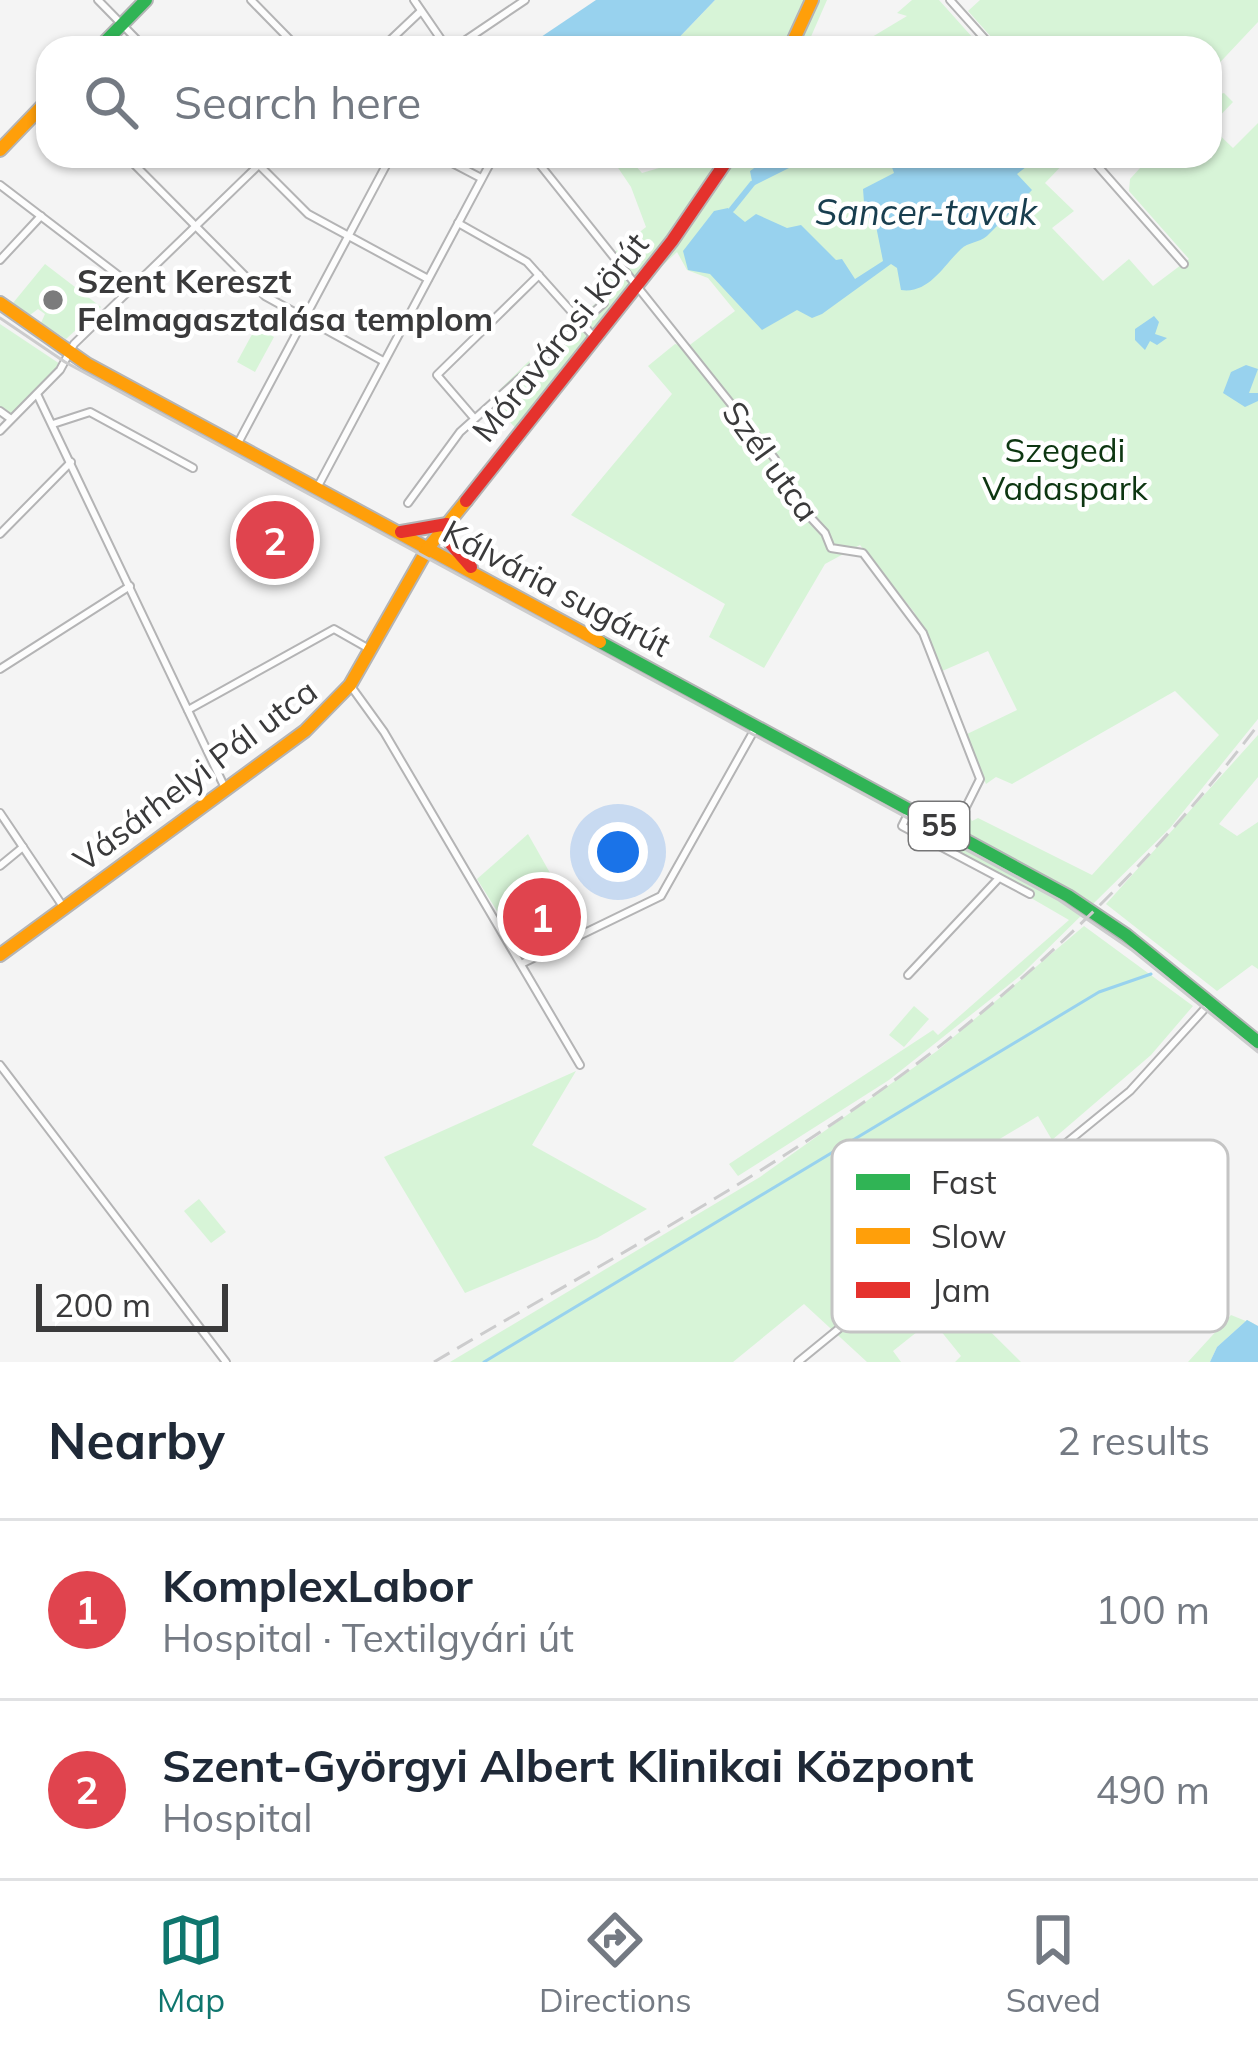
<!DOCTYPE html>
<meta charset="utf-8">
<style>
body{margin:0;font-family:Mulish,sans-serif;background:#f2f2f3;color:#1f2937}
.scale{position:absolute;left:36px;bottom:30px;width:192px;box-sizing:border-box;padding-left:12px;border:6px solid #3a3a3b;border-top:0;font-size:33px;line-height:42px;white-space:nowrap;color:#3a3a3b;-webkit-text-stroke:9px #fff;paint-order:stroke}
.you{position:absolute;left:618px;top:852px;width:42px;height:42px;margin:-30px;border:9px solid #fff;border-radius:50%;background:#1a73e8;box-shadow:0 0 0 18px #1a73e833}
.badge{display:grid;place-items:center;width:78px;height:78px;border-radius:50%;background:#0f766e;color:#fff;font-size:39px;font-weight:700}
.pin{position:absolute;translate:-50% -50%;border:6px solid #fff;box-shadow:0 3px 12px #0006}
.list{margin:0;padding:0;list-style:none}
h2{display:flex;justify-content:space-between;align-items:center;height:156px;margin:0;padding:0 48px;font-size:51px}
h2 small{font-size:39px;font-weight:400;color:#747a83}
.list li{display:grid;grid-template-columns:78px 1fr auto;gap:36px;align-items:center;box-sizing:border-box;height:180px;padding:0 48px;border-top:3px solid #e0e1e3}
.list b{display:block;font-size:45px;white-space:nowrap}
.list p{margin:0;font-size:39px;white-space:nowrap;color:#747a83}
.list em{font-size:39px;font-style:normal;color:#747a83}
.icon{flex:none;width:66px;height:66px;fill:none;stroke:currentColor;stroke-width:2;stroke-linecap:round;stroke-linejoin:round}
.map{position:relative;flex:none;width:1258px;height:1362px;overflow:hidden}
.search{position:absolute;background:#fff;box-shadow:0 3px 9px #0004;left:36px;right:36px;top:36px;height:132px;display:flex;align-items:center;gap:30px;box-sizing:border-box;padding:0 42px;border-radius:36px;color:#747a83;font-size:45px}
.sheet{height:516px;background:#fff}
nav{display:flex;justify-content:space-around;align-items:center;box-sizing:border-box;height:168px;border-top:3px solid #e0e1e3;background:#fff;font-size:33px;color:#747a83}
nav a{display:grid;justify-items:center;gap:6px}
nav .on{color:#0f766e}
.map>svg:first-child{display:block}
.green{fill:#d7f4d7}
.water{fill:#98d2ee}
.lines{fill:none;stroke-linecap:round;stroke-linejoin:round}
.stream{stroke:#98d2ee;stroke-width:3}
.canal{stroke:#98d2ee;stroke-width:6}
.street-casing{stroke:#b4b4b5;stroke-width:10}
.fast-casing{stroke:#b4b4b5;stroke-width:16}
.slow-casing{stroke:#b4b4b5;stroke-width:16}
.jam-casing{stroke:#b4b4b5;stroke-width:16}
.street{stroke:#fdfdfd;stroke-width:6}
.fast{stroke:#30b455;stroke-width:12}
.slow{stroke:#ff9f0a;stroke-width:12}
.jam{stroke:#e5322d;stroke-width:12}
.tram{stroke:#cccccd;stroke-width:3}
.rail{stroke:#cccccd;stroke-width:3;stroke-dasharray:18 9;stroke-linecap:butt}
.poi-dot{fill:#7b7b7c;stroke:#fff;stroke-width:4.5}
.labels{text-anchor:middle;stroke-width:9;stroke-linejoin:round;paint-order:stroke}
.shield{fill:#fff;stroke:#757576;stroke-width:3}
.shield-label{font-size:30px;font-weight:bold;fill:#3a3a3b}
.poi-label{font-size:33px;font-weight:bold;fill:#3a3a3b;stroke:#fff;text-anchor:start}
.street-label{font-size:33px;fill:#3a3a3b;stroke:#fff}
.park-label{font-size:33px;fill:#0d3611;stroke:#fff}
.water-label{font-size:36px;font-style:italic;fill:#183e4f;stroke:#fff}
.key{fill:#fff;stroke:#c4c4c4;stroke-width:3}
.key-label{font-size:33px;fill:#3a3a3b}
</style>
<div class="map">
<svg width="1258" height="1362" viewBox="0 0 1258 1362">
<rect width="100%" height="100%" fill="#f4f4f4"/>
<g class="green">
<path d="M715 0H827L806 48H669Z"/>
<path d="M912 0H939L982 48H868L872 37 907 16 897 13Z"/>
<path d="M980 0H1258V22L1210 73V48H1001L968 11Z"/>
<path d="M1224 93 1233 102 1210 126 1233 148 1258 123V719L1170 828 1021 975 889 1080 738 1176 729 1164 933 1030 938 1035 1069 920 907 826 912 817 953 840 967 813 972 821 978 818 1092 875 1219 735 1175 691 1012 784 996 777 986 784 965 735 1017 710 988 651 940 672 914 612 860 545 825 564 764 668 709 637 725 604 571 515 672 394 648 366 675 344 687 347 735 311 708 278 687 270 677 252 645 282 525 438 489 400 566 325 602 299 616 251 646 227 631 187 610 156H627L642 173 669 165 664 156H1071L1045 183 1074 211 1052 228 1103 281 1129 259 1153 286 1189 259 1129 191 1130 179 1151 156H1210V97Z"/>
<path d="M45 264 101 307 66 339 41 323 45 314 38 309 30 315 13 303Z"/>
<path d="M0 324 63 366 11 419 0 411Z"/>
<path d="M256 327 274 337 255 372 237 362Z"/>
<path d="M1258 735V777L1219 824 1237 836 1258 822V969L1252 965 1217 991 1106 904Z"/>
<path d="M528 834 554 880 497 911 477 879Z"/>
<path d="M1084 926 1193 1006 1151 1055 1052 1140 1038 1116 879 1211 915 1257 1021 1362H955L961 1356 932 1320 893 1351 901 1362H867L804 1304 733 1362H450L760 1177 937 1051Z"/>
<path d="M914 1006 929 1019 904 1047 889 1035Z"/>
<path d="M576 1071 532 1145 647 1209 597 1238 465 1293 384 1157Z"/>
<path d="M199 1199 226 1232 211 1243 184 1211Z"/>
<path d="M1231 1315 1258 1326 1247 1320 1217 1347 1210 1362H1188Z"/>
</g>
<g class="water">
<path d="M596 0H715L669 48H547L541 37Z"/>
<path d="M771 156H813L753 186 750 171Z"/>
<path d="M888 156H1040L1017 174 1032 190C1018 205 1003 220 987 236 979 243 968 242 961 249 943 266 929 294 901 290L897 268 891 264 822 314 812 318 797 310 762 330 710 274 688 270 683 251 714 211 728 208 745 222 756 214 787 228 801 225 836 260 842 259 855 279 883 261 875 221 865 216 863 189 894 173Z"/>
<path d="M1154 316 1159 322 1155 334 1167 338 1157 345 1150 341 1145 350 1135 340V329Z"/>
<path d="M1246 365 1258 369 1249 393H1258V401L1245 407 1223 393 1231 372Z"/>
<path d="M1247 1320 1258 1326V1362H1210L1217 1347Z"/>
</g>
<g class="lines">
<path class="stream" d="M484 1362 1099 992 1151 974"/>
<path class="canal" d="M732 209 752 184"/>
<g class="street-casing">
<g id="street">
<path d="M98 0 145 48"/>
<path d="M251 0 298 48"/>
<path d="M414 0 447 48"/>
<path d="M950 0 993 48"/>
<path d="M382 48 421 11"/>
<path d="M454 48 525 0"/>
<path d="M126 156 265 296 383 361"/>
<path d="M250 156 308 214 428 279"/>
<path d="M439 156 481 178"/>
<path d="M533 156 775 459 787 492 825 533 831 548 863 553 923 633 980 779 953 833"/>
<path d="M1089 156 1184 264"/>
<path d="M0 185 131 285"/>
<path d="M458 223 527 262 595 338"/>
<path d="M0 260 41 216"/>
<path d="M37 394 225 788"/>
<path d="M0 411 11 419"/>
<path d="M474 418 437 375 539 275"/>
<path d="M53 424 90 412 193 468"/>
<path d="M0 431 60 370 74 344 268 156"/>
<path d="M237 445 391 156"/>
<path d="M317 488 494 156"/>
<path d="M408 503 460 432 604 303"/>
<path d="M0 534 71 462"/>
<path d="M0 669 130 586"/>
<path d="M350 685 384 732 580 1065"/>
<path d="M188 710 334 629 371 650"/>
<path d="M910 810 902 826 1030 894"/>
<path d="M0 813 64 908"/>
<path d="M0 866 23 847"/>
<path d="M521 964 661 896 756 727"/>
<path d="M908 975 999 878"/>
<path d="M0 1065 226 1362"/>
<path d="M798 1362 1130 1091 1210 1003"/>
</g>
</g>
<g class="fast-casing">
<g id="fast">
<path d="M99 48 146 0"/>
<path d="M600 642 1068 896 1126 935 1258 1042"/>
</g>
</g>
<g class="slow-casing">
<g id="slow">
<path d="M790 48 812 0"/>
<path d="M0 150 48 100"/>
<path d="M0 303 87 364 600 642"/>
<path d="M0 955 305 731 350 685 428 548 466 501"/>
</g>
</g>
<g class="jam-casing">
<g id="jam">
<path d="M466 501 672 241 730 156"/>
<path d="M401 532 447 524 451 544 471 567"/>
</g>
</g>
<use href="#street" class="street"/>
<use href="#fast" class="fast"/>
<use href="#slow" class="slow"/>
<use href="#jam" class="jam"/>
<path class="tram" d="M0 318 65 362 1059 900 1132 950 1258 1052"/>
<path class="rail" d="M434 1362C598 1265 771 1175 923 1059 1049 963 1162 851 1258 725"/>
</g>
<circle class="poi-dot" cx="53" cy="300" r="12"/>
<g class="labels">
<rect class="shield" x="909" y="802" width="60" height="48" rx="9"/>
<g class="shield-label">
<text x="939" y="836">55</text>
</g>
<g class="poi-label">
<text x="77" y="293">Szent Kereszt<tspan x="77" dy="38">Felmagasztalása templom</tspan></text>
</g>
<g class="street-label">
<text transform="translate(560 337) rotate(-51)" y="12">Móravárosi körút</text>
<text transform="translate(771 461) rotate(54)" y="12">Szél utca</text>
<text transform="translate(557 588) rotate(28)" y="12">Kálvária sugárút</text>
<text transform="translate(195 775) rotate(-37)" y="12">Vásárhelyi Pál utca</text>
</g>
<g class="park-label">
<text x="1065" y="462">Szegedi<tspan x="1065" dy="38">Vadaspark</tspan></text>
</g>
<g class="water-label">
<text x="926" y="225">Sancer-tavak</text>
</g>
</g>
<rect x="832" y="1140" width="396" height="192" rx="18" class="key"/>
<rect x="856" y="1174" width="54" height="16" fill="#30b455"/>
<rect x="856" y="1228" width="54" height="16" fill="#ff9f0a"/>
<rect x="856" y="1282" width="54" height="16" fill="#e5322d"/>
<g class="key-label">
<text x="931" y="1194">Fast</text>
<text x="931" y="1248">Slow</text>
<text x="931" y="1302">Jam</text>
</g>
</svg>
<div class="scale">200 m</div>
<div class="you"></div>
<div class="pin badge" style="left:542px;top:917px;background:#e0444e">1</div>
<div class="pin badge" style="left:275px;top:540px;background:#e0444e">2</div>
<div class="search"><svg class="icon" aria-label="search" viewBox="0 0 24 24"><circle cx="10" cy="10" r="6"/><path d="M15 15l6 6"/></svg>Search here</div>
</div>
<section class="sheet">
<h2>Nearby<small>2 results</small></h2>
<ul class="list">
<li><span class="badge" style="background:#e0444e">1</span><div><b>KomplexLabor</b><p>Hospital · Textilgyári út</p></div><em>100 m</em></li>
<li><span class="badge" style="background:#e0444e">2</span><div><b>Szent-Györgyi Albert Klinikai Központ</b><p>Hospital</p></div><em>490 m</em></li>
</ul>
</section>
<nav>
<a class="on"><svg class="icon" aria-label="map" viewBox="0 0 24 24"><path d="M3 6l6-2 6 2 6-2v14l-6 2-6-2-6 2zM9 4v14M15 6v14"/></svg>Map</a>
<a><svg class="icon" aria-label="directions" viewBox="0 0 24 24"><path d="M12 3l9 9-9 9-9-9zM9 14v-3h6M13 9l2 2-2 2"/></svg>Directions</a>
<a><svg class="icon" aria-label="saved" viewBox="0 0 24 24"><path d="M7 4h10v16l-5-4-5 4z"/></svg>Saved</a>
</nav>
